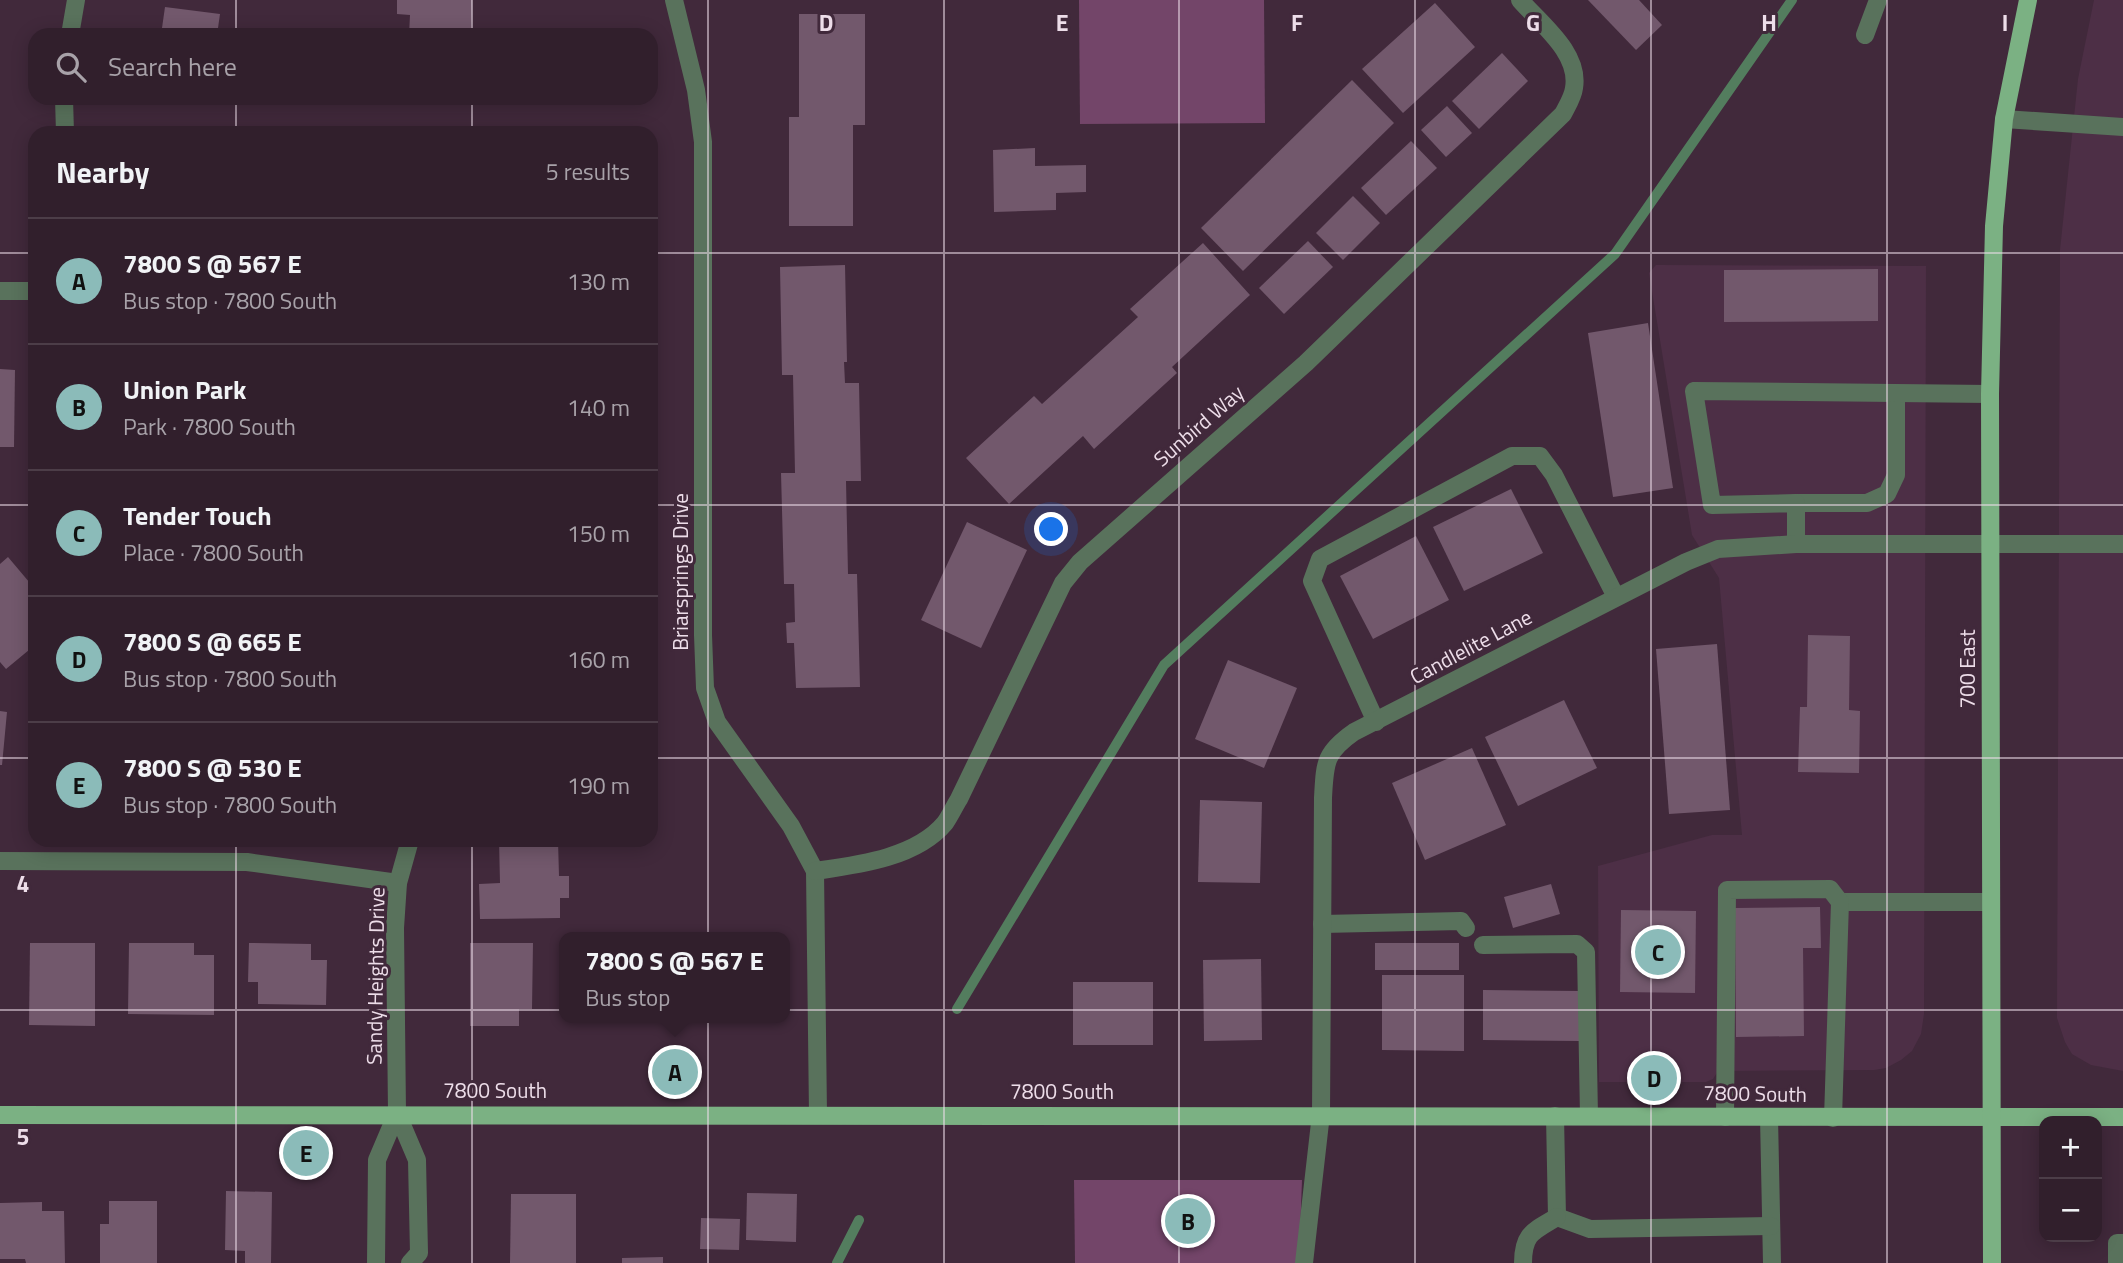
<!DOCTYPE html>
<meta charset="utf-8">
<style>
body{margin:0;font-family:"Titillium Web",sans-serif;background:#3d2c38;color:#f1f3f6}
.controls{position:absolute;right:21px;bottom:21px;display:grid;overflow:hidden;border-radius:14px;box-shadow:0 4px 18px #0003}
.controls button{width:63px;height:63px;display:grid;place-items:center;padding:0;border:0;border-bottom:2px solid #4c3d48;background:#311f2c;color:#f1f3f6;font:35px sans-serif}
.you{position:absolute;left:1052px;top:530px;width:24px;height:24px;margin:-18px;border:5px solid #fff;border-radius:50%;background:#1a73e8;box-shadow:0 0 0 10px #1a73e833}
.badge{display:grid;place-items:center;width:46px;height:46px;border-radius:50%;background:#8bbbb9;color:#111;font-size:23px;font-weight:700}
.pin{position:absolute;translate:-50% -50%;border:4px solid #fff;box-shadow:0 2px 7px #0006}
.popup{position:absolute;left:559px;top:932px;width:231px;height:91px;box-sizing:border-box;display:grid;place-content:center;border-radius:14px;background:#311f2c;filter:drop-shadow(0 2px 5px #0005);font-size:23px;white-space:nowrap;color:#a8a2a9}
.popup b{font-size:26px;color:#f1f3f6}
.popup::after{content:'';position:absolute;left:50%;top:100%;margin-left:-14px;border:14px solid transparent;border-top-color:#311f2c}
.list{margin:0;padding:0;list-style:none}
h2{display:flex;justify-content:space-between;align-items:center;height:91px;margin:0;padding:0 28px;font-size:30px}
h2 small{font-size:23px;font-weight:400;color:#a8a2a9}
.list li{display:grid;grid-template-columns:46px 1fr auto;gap:21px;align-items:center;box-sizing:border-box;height:126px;padding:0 28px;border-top:2px solid #4c3d48}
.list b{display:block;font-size:26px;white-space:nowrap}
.list p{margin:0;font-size:23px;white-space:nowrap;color:#a8a2a9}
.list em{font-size:23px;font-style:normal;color:#a8a2a9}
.icon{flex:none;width:38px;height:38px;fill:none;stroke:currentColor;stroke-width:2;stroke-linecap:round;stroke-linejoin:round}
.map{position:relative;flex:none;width:2123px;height:1263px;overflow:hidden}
.search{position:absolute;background:#311f2c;box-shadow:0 4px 18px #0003;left:28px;top:28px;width:630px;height:77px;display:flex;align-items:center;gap:18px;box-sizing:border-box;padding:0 24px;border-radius:21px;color:#a8a2a9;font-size:26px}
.panel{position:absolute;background:#311f2c;box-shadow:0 4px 18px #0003;left:28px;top:126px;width:630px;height:721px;border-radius:21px}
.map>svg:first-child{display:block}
.built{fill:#4d2f46}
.green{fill:#734569}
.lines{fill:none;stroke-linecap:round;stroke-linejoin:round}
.stream{stroke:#537d5e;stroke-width:10}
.building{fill:#72586c}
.minor{stroke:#59725c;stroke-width:18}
.major{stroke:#7bb183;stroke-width:18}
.grid{fill:none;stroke:#eddde9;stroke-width:2;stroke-opacity:0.55}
.labels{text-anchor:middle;stroke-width:6;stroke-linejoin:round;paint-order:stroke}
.street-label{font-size:21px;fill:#eddde9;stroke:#41293b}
.grid-label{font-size:23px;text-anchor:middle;font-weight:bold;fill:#eddde9;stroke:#41293b;stroke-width:6;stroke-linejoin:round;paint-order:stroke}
</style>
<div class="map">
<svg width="2123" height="1263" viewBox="0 0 2123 1263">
<rect width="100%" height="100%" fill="#41293b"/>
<g class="built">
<path d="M2094 0H2123V1071L2091 1065 2072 1054 2065 1042 2057 1018 2060 250 2078 79Z"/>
<path d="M1656 265 1926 266 1924 1014 1921 1034 1912 1051 1901 1060 1886 1068 1874 1070 1718 1071 1713 1079 1706 1082H1599L1598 866 1712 835H1742L1719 578 1692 535 1649 273Z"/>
</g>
<g class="green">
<path d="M1079 0H1264L1265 123 1080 124Z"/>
<path d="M1074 1180H1302L1299 1263H1075Z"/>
</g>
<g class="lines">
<g class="stream">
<path d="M957 1009 1164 665 1615 254 1792 0"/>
<path d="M837 1263 859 1220"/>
</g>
</g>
<g class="building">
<path d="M397 0H472L471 35H409L410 15 397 14Z"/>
<path d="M1588 0H1639L1662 25 1636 50Z"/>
<path d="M1435 3 1475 47 1403 113 1362 69Z"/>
<path d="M165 7 220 14 217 35H161Z"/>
<path d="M799 14H865V125H853V226H789V117H799Z"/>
<path d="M1502 53 1528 81 1479 129 1452 101Z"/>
<path d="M1352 80 1394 123 1243 271 1201 228Z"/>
<path d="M1447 106 1472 133 1446 157 1421 130Z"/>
<path d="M1411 141 1437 168 1386 215 1361 188Z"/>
<path d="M1035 148V166L1086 165V192L1056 193V210L994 212 993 150Z"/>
<path d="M1353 196 1380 223 1343 260 1316 233Z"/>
<path d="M1308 241 1333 267 1284 314 1259 288Z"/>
<path d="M1203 243 1250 295 1172 367 1177 373 1094 449 1083 436 1009 504 966 458 1034 396 1042 404 1138 317 1130 309Z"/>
<path d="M845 265 847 362H844L845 383H859L861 481H846L848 574H857L860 687 796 688 794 643H787L786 623 795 622 794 584H784L781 473H795L793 375H782L780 267Z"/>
<path d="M1878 269V321L1724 322V270Z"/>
<path d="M1648 323 1673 488 1613 497 1588 333Z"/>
<path d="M0 369 15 370 14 447H0Z"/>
<path d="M1511 489 1543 553 1464 591 1433 527Z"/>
<path d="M967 522 1027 550 981 648 921 620Z"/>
<path d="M1416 536 1449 600 1373 639 1340 576Z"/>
<path d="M8 557 35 589 32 594 35 597V645L6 669 0 662V564Z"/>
<path d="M1808 635 1850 636 1849 710 1860 711 1859 773 1798 772 1800 707H1807Z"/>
<path d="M1717 644 1730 810 1669 814 1656 649Z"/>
<path d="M1228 660 1297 688 1264 768 1195 739Z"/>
<path d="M1564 700 1597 768 1518 806 1485 737Z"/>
<path d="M0 711 7 712 2 765H0Z"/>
<path d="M1472 748 1506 825 1425 860 1392 783Z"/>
<path d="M1200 800 1262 802 1260 883 1198 882Z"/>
<path d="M499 840H558L559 876H569V898H560V918L480 919 479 884 500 883Z"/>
<path d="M1551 884 1560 914 1513 928 1504 897Z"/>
<path d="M1820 907 1821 948H1803L1804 1036 1736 1037 1735 908Z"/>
<path d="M1621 910 1696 911 1695 993 1620 992Z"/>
<path d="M30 943H95V1026L29 1025Z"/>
<path d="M129 943H194V955H214V1015L128 1014Z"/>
<path d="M249 943 311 944V960H327L326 1005 258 1004V982H248Z"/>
<path d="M470 943H533L532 1009H519V1026H470Z"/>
<rect x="1375" y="943" width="84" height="27"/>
<path d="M1261 959 1262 1040 1204 1041 1203 960Z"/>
<path d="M1382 975H1464V1051L1382 1050Z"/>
<rect x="1073" y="982" width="80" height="63"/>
<path d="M1483 990 1581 991V1041L1483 1040Z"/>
<path d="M226 1191 272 1192 271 1263H245V1251L225 1250Z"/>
<path d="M747 1193 797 1194 796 1242 746 1240Z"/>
<path d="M511 1194H576V1263H510Z"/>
<path d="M109 1201H157V1263H100V1224H109Z"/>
<path d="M42 1202V1211H64L65 1263H26L25 1259H0V1203Z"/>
<path d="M701 1218 740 1219 739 1250 700 1249Z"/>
<path d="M663 1257V1263H622V1258Z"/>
</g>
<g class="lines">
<g class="minor">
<path d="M674 0 696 90 703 142V635L705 688 717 722 791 826 815 871 818 1114"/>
<path d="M70 35 76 0"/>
<path d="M1865 35 1878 0"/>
<path d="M64 98 65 133"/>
<path d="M2004 119 2123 127"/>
<path d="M0 291H35"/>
<path d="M1796 503H1867L1887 494 1896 475V393"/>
<path d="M1796 544V503L1712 505 1694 391 1990 394"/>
<path d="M1376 722 1312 581 1320 559 1512 456H1540L1554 475 1616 597"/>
<path d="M0 861 247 862 398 883"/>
<path d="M815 871C857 865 916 858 945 823 950 816 954 807 959 799L1063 583 1080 562 1306 363 1563 114C1567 106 1573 97 1574 88 1580 53 1541 24 1520 0"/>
<path d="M1840 902H1991"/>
<path d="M1322 924 1461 921 1466 928"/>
<path d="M1483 945 1577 944 1586 952 1589 1116"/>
<path d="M397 1113 417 1160 419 1253 410 1263"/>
<path d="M1555 1116 1557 1217"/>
<path d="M1725 1117 1727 890 1830 889 1840 902 1833 1118"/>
<path d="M1769 1117 1772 1263"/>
<path d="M1557 1217 1590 1229 1771 1226"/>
<path d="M376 1263 377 1160 397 1113 395 928 398 883 410 840"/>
<path d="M1304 1263 1321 1114 1323 798C1325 763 1324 753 1354 732L1686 562 1718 549 1796 544H2123"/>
<path d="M1523 1263C1523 1233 1534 1231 1557 1217"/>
<path d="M2117 1263V1243H2123"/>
</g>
<g class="major">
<path d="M0 1115 2123 1117"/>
<path d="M1992 1263 1990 394 1994 226 2004 119 2028 0"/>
</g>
</g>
<path class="grid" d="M236 0V35M472 0V35M708 0V1263M944 0V1263M1179 0V1263M1415 0V1263M1651 0V1263M1887 0V1263M236 98V133M472 98V133M0 253H35M651 253H2123M0 505H35M651 505H2123M0 758H35M651 758H2123M236 840V1263M472 840V1263M0 1010H2123"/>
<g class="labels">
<g class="street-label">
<text transform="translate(1199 426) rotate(-41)" y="7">Sunbird Way</text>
<text transform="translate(681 572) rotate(-90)" y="7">Briarsprings Drive</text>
<text transform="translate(1471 647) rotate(-28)" y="7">Candlelite Lane</text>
<text transform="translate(1968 669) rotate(-90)" y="7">700 East</text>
<text transform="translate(376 976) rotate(-89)" y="7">Sandy Heights Drive</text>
<text x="495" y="1098">7800 South</text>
<text x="1062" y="1099">7800 South</text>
<text transform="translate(1755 1094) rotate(1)" y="7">7800 South</text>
</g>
</g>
<g class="grid-label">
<text x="826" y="31">D</text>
<text x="1062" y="31">E</text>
<text x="1297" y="31">F</text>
<text x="1533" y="31">G</text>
<text x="1769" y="31">H</text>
<text x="2005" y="31">I</text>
<text x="23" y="892">4</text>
<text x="23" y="1145">5</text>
</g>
</svg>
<div class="controls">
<button>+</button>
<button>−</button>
</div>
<div class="you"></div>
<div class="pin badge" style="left:675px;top:1072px">A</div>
<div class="popup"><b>7800 S @ 567 E</b>Bus stop</div>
<div class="pin badge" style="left:1188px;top:1221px">B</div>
<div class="pin badge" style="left:1658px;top:952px">C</div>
<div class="pin badge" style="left:1654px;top:1078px">D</div>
<div class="pin badge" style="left:306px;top:1153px">E</div>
<div class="search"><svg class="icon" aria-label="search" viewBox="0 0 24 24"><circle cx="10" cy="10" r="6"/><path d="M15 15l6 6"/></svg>Search here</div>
<section class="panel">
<h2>Nearby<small>5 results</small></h2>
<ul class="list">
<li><span class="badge">A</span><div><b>7800 S @ 567 E</b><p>Bus stop · 7800 South</p></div><em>130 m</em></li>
<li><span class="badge">B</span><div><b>Union Park</b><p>Park · 7800 South</p></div><em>140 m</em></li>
<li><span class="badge">C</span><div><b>Tender Touch</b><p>Place · 7800 South</p></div><em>150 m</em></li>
<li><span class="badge">D</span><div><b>7800 S @ 665 E</b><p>Bus stop · 7800 South</p></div><em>160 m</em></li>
<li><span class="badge">E</span><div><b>7800 S @ 530 E</b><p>Bus stop · 7800 South</p></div><em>190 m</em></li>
</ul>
</section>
</div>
